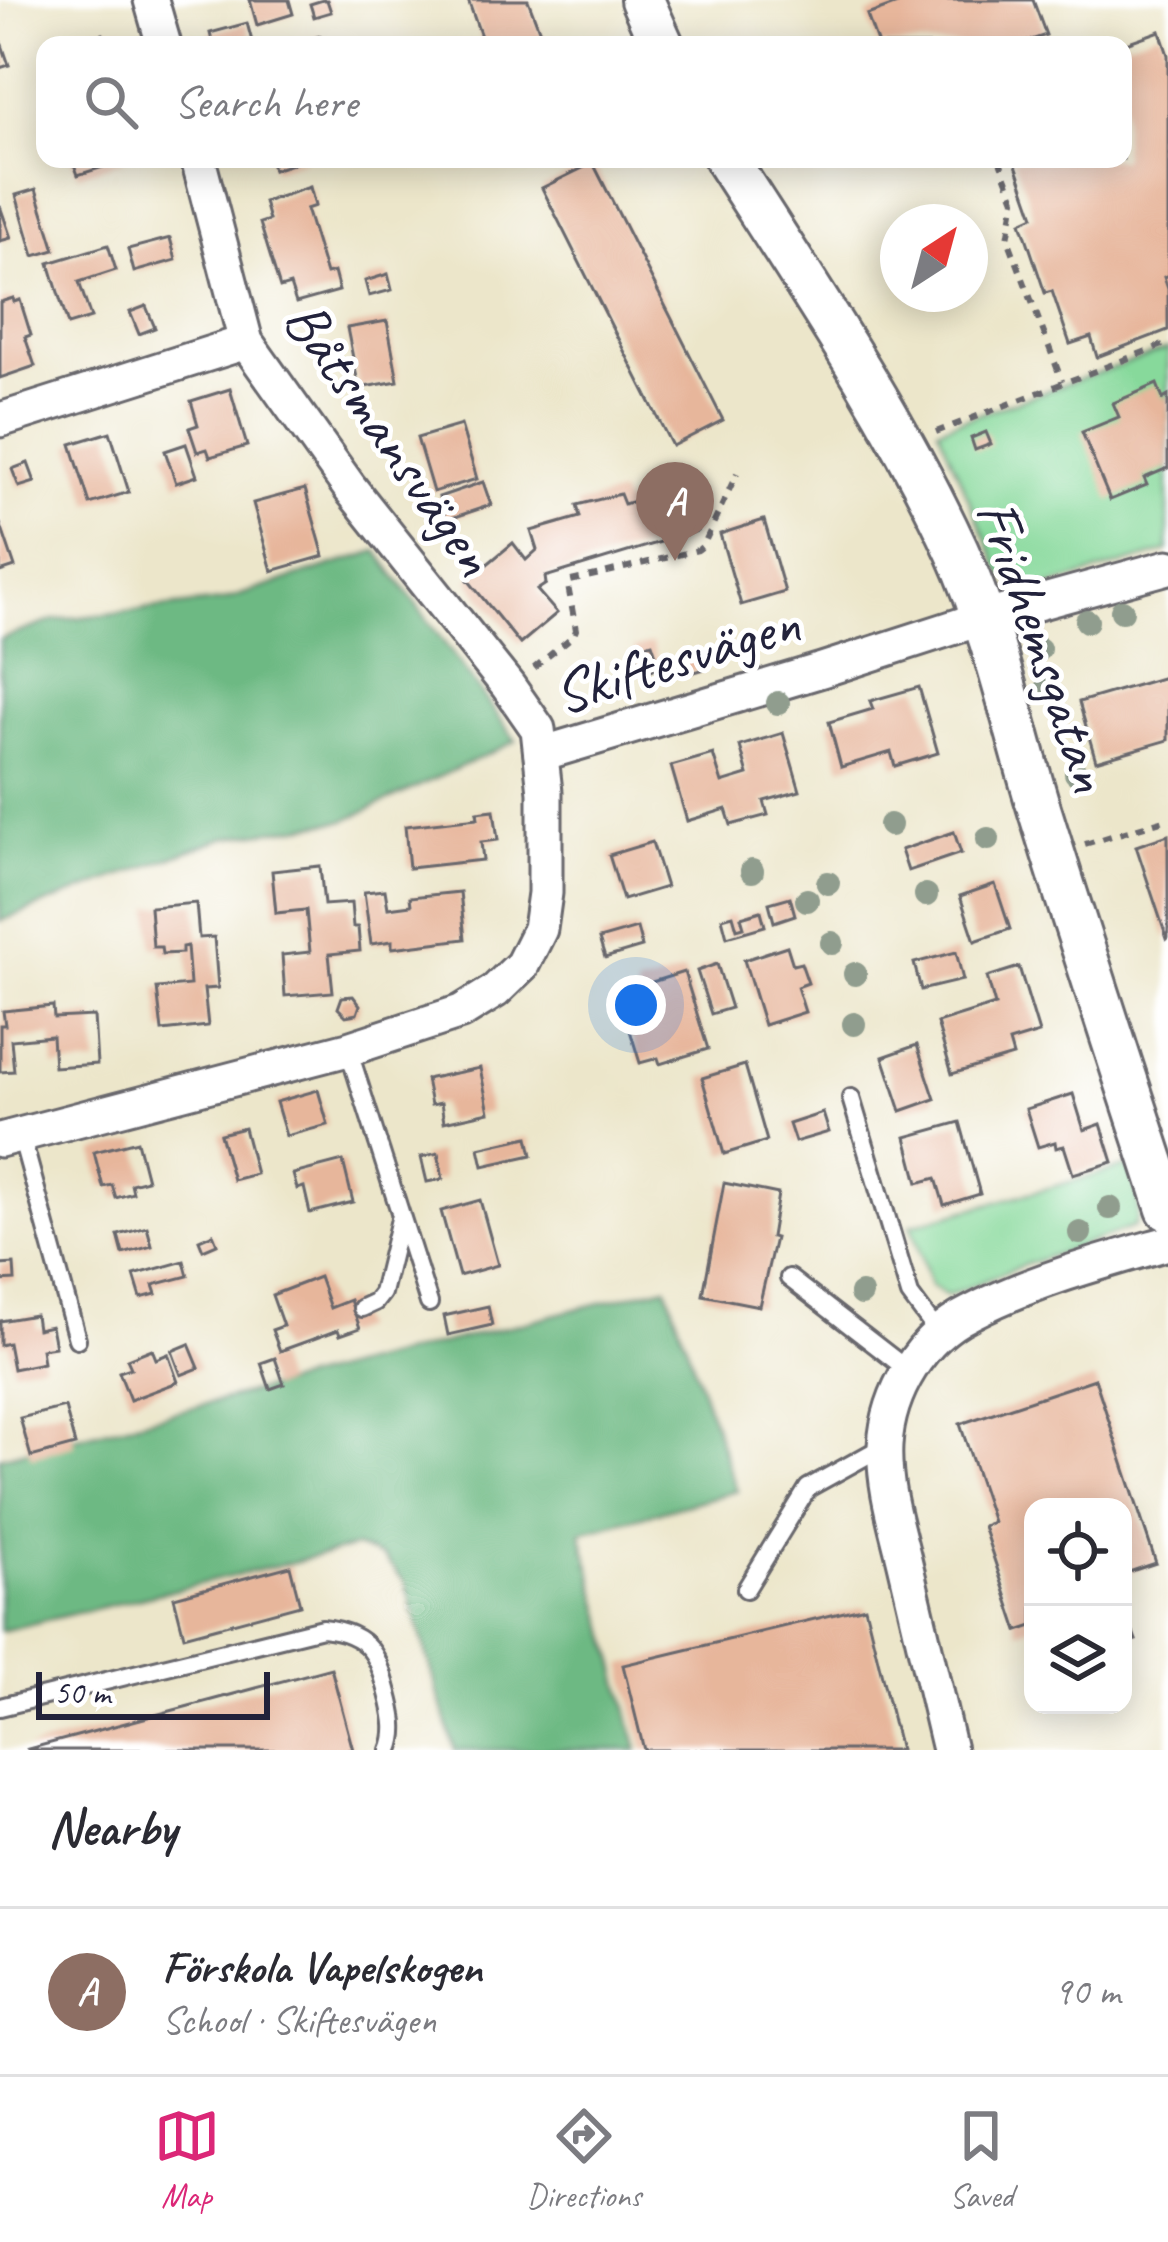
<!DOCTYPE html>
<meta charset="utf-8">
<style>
body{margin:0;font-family:Caveat,sans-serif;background:#f7f7f7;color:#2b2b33}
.controls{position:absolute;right:36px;bottom:36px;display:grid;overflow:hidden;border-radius:24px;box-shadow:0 6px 30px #0003}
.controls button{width:108px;height:108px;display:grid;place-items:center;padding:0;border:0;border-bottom:3px solid #e1e1e2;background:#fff;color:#2b2b33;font:60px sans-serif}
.compass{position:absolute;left:880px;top:204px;width:108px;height:108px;border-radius:50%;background:#fff;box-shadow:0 6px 30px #0003;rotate:36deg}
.scale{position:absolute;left:36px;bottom:30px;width:234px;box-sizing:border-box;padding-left:12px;border:6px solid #22223b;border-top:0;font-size:33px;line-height:42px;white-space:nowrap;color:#22223b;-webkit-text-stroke:9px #fff;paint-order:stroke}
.you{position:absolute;left:636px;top:1005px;width:42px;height:42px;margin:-30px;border:9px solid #fff;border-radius:50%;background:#1a73e8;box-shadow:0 0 0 18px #1a73e833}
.badge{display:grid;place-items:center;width:78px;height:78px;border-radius:50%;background:#db2777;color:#fff;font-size:39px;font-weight:700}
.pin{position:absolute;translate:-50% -99px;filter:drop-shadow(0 3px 6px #0008)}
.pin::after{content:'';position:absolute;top:63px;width:42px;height:36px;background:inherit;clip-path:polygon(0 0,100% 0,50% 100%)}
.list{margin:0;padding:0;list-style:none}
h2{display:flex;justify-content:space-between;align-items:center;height:156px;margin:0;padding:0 48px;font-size:51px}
h2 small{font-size:39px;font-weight:400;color:#7c7c81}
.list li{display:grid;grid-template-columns:78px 1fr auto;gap:36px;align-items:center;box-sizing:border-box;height:168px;padding:0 48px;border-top:3px solid #e1e1e2}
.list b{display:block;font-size:45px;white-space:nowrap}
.list p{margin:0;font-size:39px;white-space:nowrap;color:#7c7c81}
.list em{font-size:39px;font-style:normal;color:#7c7c81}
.icon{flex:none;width:66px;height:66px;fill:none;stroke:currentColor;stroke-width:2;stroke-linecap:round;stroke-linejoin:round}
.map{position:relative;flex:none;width:1168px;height:1750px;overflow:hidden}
.search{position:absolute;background:#fff;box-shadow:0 6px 30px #0003;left:36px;right:36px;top:36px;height:132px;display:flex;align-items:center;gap:30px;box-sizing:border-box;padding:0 42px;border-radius:24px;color:#7c7c81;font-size:45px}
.sheet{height:324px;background:#fff}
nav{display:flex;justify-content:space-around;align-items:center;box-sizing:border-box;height:168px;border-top:3px solid #e1e1e2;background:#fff;font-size:33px;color:#7c7c81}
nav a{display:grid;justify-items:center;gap:6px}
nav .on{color:#db2777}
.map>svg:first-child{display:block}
.green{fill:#87d99b;stroke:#547e6b;stroke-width:3}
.forest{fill:#6db983;stroke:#486e5f;stroke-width:3}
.building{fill:#e7b69b}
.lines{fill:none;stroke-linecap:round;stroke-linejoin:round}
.service-casing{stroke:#69676d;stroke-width:22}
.minor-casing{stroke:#69676d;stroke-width:39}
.tertiary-casing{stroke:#69676d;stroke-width:48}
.path{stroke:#69676d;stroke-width:6;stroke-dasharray:9 9;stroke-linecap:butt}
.service{stroke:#fff;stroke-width:16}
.minor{stroke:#fff;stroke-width:33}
.tertiary{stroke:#fff;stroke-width:42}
.tree{fill:#909d8e}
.labels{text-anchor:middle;stroke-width:10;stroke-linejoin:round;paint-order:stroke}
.street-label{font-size:60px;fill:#22223b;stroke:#fff}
</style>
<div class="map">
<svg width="1168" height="1750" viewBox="0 0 1168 1750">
<rect width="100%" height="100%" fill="#fff"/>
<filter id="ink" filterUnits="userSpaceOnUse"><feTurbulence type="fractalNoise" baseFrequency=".00833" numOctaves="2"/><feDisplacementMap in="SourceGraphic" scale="24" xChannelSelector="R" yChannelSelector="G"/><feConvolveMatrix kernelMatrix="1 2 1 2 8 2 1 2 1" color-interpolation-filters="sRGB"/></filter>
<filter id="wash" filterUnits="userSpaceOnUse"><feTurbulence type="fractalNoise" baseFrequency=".004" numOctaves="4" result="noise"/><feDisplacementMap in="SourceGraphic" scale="48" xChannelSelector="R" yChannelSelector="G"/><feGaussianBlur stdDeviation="2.7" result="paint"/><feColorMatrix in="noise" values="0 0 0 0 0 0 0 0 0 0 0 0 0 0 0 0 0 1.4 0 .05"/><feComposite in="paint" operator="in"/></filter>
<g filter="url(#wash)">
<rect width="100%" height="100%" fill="#ece6ca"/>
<g class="green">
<path d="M1168 349V551L1040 589 1021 586 1009 581 1001 573 938 428Z"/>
<path d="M1129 1166C1134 1187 1144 1208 1134 1227L1010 1270 947 1296 930 1286 911 1225Z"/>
</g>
<g class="forest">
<path d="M377 551 516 741 346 820 223 838 0 921V639L55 620 222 601Z"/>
<path d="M666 1286 737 1491 581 1532 638 1750H455L405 1582 383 1557 356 1547 0 1631V1457Z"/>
</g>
<g id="blocks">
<g class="building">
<path d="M250 0H289L293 14 257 25Z"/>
<path d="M323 0H327L331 12 314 17 310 4Z"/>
<path d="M468 0H528L545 45H484Z"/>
<path d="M908 0H1033L1046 35 1017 45H878L867 15Z"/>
<path d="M247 23 253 45H213L210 33Z"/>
<path d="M1160 31 1168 55V275L1164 277 1168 289V330L1097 357 1091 337 1070 344 1052 291 1045 293 1021 222 1034 216 1014 159H1123V44Z"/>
<path d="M103 34 106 45H64V43Z"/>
<path d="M320 36 323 45H295V44Z"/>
<path d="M0 39 9 65 0 68Z"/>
<path d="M72 159H124L125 160 78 175Z"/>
<path d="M270 159H305V160L273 170Z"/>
<path d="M593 163 723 420 672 446 542 188Z"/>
<path d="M310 187 315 206 306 209 326 274 334 272 339 291 296 303 290 285 280 288 260 223 269 220 264 202Z"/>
<path d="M36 189 55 250 34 256 16 195Z"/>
<path d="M0 206 11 238 0 241Z"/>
<path d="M170 238 176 260 134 272 128 249Z"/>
<path d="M108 245 116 270 79 282 91 318 68 325 49 263Z"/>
<path d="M388 274 392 290 369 296 365 281Z"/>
<path d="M13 298 14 302 20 300 31 335 25 337 35 366 0 378V302Z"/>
<path d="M146 306 155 328 139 334 130 312Z"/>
<path d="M387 321 398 381 359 388 347 328Z"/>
<path d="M1157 384 1163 399 1168 396V468L1144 478 1147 485 1110 500 1082 432 1119 417 1113 403Z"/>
<path d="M230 389 247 446 210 457 207 449 197 452 189 428 198 425 191 401Z"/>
<path d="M461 425 477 479 433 492 417 438Z"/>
<path d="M110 432 129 492 90 504 71 444Z"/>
<path d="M986 432 991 444 975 450 971 438Z"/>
<path d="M186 444 197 476 176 483 165 451Z"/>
<path d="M28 463 35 482 19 487 12 469Z"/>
<path d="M483 482 491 505 446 520 439 497Z"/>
<path d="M684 487 697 531 545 577 546 584 537 590 557 613 520 644 468 580 513 543 526 560 537 550 531 531 580 517 577 505 620 494 624 504Z"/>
<path d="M305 489 324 556 272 571 253 503Z"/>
<path d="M764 520 785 592 741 605 720 534Z"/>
<path d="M0 523 15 567 0 572Z"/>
<path d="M652 643 660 667 642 673 634 648Z"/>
<path d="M701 654 705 669 681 676 677 661Z"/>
<path d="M1168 676V740L1096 761 1079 702Z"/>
<path d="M919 687 938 753 895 766 891 752 841 767 829 722 873 709 870 701Z"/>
<path d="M783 733 800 791 764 801 768 815 731 825 726 809 687 821 671 766 713 754 722 783 748 775 740 746Z"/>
<path d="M494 810 498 840 481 842 483 860 409 868 405 826 478 818 477 812Z"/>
<path d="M954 832 961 853 908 871 901 850Z"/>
<path d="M1168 835V938L1167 939 1136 846Z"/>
<path d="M652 842 666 887 623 900 609 855Z"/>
<path d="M320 866 324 905 351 903 353 927H358L360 951 329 954 333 992 285 996 282 955 310 952 306 910 276 913 272 871Z"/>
<path d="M995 884 1010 929 975 941 960 896Z"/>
<path d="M385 890 388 908 411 905 410 897 460 892 465 939 392 948V941L371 944 364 892Z"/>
<path d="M790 897 795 915 774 922 769 903Z"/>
<path d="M196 903 199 938 214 937 218 988 204 989 208 1026 162 1031 157 988 190 985 187 946 182 947V953L162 954 161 947H153L150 907Z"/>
<path d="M761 911 765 926 727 937 722 918 733 915 737 929 744 927 741 917Z"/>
<path d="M637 928 642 947 605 958 599 939Z"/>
<path d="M787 946 793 965 801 963 808 983 797 987 805 1012 764 1025 744 960Z"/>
<path d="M956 952 963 980 921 990 914 963Z"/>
<path d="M717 964 731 1008 711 1014 697 971Z"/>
<path d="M1019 967 1039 1033 1009 1042 1013 1056 952 1074 937 1023 995 1005 987 977Z"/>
<path d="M684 972 708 1049 660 1064 658 1058 640 1063 628 1024 645 1018 636 987Z"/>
<path d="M353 996 360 1005 357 1014 346 1016 338 1008 342 997Z"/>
<path d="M53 1006 54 1018 94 1016 97 1064 54 1067 52 1036 11 1040 14 1071 0 1072V1025H5L3 1011Z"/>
<path d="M917 1045 935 1099 901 1111 883 1057Z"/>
<path d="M745 1065 767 1141 724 1154 702 1078Z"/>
<path d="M480 1068 489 1112 444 1122 441 1103 431 1105 426 1079Z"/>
<path d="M318 1090 328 1125 286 1136 276 1102Z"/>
<path d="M1073 1094 1084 1130 1101 1124 1113 1162 1073 1174 1064 1146 1056 1148 1055 1142 1038 1147 1026 1109Z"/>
<path d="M823 1113 829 1132 795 1142 789 1124Z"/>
<path d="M960 1122 980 1194 944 1205 936 1178 918 1183 906 1137Z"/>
<path d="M244 1128 256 1174 233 1180 220 1134Z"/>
<path d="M528 1137 532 1155 483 1166 479 1148Z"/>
<path d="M137 1141 147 1180 131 1184 133 1193 116 1198 112 1185 103 1187 94 1152Z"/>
<path d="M438 1153 443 1179 427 1182 421 1157Z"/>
<path d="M343 1161 353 1202 310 1213 304 1187 297 1189 293 1174Z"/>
<path d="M724 1183 778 1194 771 1237 775 1238 759 1306 703 1295Z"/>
<path d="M480 1200 498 1265 459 1276 441 1211Z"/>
<path d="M147 1227 152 1246 123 1254 118 1235Z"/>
<path d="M213 1234 217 1244 203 1250 199 1240Z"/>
<path d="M184 1261 188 1276 153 1285 156 1294 141 1298 134 1275Z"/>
<path d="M14 1264 15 1280 0 1281V1265Z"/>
<path d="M319 1277 330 1308 350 1300 360 1328 340 1335 338 1330 280 1351 272 1330 283 1326 272 1295Z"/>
<path d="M488 1306 492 1325 448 1335 444 1316Z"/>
<path d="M35 1315 37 1329 51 1326 55 1347 41 1349 43 1363 13 1369 8 1343 0 1345V1321Z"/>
<path d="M189 1344 199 1368 181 1375 172 1351Z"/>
<path d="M152 1349 156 1359 168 1354 178 1382 130 1400 119 1372 131 1368 127 1359Z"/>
<path d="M275 1358 284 1384 270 1389 261 1363Z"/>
<path d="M1095 1379 1156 1563 1123 1574V1507H1033V1626L1018 1631 983 1526 993 1522 960 1424Z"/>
<path d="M65 1407 75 1445 31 1457 20 1418Z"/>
<path d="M290 1566 300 1605 184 1636 174 1597Z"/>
<path d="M1123 1605 1136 1640 1123 1644Z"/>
<path d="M865 1607 900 1750H644L623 1665Z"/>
<path d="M331 1668 353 1750H29L28 1749Z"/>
</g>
</g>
</g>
<g filter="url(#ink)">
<use href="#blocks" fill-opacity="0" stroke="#69676d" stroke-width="3"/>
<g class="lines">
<g class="service-casing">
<g id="service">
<path d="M348 1049 429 1303"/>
<path d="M851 1098 910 1295 939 1334"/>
<path d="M21 1135 77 1339"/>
<path d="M789 1278 909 1371"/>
<path d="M362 1308 375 1302 382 1293 400 1219"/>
<path d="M746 1589 808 1488 884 1446"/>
<path d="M0 1707 322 1628C372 1633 379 1657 390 1701 394 1718 397 1733 390 1750"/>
</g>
</g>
<g class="minor-casing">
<g id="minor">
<path d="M151 0 164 45"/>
<path d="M0 420 246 342"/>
<path d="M541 754 822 670 983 618 1168 567"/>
<path d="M0 1140 348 1049 461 1012 495 991 522 965 540 929 545 893V792L538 729 508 686 350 488 246 342 198 159"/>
<path d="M949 1750C934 1688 920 1625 905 1563 896 1525 883 1485 885 1446 888 1392 921 1337 970 1313 1031 1281 1102 1262 1168 1243"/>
</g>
</g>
<g class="tertiary-casing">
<g id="tertiary">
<path d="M642 0 662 45"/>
<path d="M726 159C808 287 893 412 957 551 993 630 1012 718 1037 802 1079 938 1124 1074 1168 1209"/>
</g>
</g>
<g class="path">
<path d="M999 159 1015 199 1008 239 1062 381"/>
<path d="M936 432 1168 343"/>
<path d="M534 668 574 635 576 630 568 586 571 581 698 550 703 546 737 473"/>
<path d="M1085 844 1168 819"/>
</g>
<use href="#service" class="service"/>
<use href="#minor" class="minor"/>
<use href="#tertiary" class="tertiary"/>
</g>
<g class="tree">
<circle cx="1122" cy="611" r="12"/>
<circle cx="1087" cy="621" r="12"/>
<circle cx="1039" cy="649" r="12"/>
<circle cx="1048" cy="682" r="12"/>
<circle cx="778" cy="703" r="12"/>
<circle cx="1076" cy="773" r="12"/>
<circle cx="890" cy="825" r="12"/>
<circle cx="988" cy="839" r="12"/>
<circle cx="752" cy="871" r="12"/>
<circle cx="828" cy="883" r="12"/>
<circle cx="926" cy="895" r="12"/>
<circle cx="807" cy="900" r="12"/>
<circle cx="832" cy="943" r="12"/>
<circle cx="855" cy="974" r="12"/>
<circle cx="854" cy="1024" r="12"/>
<circle cx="1110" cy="1208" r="12"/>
<circle cx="1080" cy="1233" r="12"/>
<circle cx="861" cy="1294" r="12"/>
</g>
</g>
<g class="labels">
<g class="street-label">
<text transform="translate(391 437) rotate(55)" y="21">Båtsmansvägen</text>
<text transform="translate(1045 645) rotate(71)" y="21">Fridhemsgatan</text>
<text transform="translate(676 657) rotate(-17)" y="21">Skiftesvägen</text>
</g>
</g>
</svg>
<div class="controls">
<button><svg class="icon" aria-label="locate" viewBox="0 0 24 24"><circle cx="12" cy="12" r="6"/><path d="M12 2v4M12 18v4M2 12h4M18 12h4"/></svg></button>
<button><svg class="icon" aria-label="layers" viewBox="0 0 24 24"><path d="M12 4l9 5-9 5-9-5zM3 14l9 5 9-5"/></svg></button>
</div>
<svg class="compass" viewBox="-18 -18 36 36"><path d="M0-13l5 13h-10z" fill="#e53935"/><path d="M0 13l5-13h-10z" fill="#7c7c81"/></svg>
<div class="scale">50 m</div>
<div class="you"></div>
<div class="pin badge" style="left:675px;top:561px;background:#8d6e63">A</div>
<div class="search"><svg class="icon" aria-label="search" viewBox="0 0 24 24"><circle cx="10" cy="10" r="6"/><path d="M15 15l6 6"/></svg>Search here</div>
</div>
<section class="sheet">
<h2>Nearby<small></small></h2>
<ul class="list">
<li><span class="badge" style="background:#8d6e63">A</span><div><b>Förskola Vapelskogen</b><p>School · Skiftesvägen</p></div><em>90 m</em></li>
</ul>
</section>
<nav>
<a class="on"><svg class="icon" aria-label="map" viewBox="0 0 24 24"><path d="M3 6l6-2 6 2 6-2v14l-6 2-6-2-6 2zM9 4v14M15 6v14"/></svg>Map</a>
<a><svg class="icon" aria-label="directions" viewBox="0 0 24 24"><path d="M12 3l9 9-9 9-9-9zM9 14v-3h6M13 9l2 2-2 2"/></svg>Directions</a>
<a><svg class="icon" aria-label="saved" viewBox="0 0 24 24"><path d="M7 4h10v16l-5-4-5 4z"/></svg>Saved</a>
</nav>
